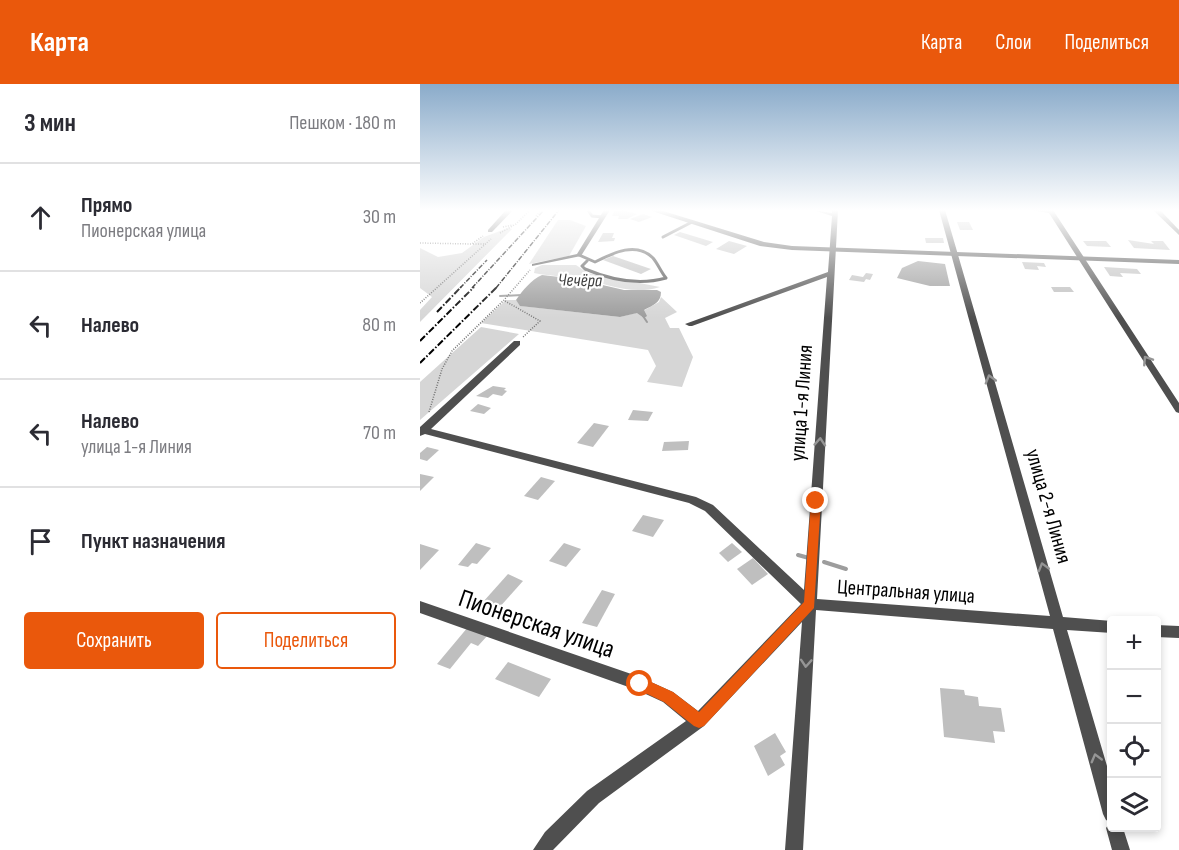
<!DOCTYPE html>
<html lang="ru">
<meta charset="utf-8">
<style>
body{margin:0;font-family:"Sofia Sans Condensed",sans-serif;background:#f7f7f7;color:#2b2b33}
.controls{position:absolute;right:18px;bottom:18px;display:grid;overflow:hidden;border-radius:6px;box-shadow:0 3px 9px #0003}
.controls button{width:54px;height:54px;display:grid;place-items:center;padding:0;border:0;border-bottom:2px solid #e1e1e2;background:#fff;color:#2b2b33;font:30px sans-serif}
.stop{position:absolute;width:18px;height:18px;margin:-14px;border:4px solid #ea580c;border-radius:50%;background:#fff}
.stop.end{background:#ea580c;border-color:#fff;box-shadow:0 2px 6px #0008}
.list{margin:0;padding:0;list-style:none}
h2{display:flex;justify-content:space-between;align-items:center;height:78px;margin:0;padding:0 24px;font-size:26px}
h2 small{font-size:20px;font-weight:400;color:#7c7c81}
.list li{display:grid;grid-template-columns:39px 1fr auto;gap:18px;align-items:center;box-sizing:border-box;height:108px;padding:0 24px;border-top:2px solid #e1e1e2}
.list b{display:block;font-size:22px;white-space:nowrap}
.list p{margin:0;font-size:20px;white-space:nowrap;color:#7c7c81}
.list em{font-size:20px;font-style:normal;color:#7c7c81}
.actions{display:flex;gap:12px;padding:18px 24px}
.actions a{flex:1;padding:14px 0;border:2px solid #ea580c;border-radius:6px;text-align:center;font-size:21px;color:#ea580c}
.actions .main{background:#ea580c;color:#fff}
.icon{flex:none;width:33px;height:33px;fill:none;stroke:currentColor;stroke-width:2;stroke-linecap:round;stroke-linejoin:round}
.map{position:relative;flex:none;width:759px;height:766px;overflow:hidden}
header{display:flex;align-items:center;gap:36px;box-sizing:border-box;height:84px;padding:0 30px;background:#ea580c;color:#fff}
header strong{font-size:28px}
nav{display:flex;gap:33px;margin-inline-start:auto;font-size:21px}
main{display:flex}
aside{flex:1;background:#fff}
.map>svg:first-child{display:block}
.green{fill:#d6d6d6}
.water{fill:#9d9d9d}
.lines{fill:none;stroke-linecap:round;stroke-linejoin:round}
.stream-far1{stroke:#9d9d9d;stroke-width:2}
.stream{stroke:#9d9d9d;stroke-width:4}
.building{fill:#bfbfbf}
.path{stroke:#717171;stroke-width:1.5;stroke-dasharray:1 1.5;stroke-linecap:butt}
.service{stroke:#4f4f4f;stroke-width:3}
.minor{fill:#4f4f4f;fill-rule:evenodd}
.tertiary{fill:#4f4f4f;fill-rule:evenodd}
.rail-far1{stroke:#000;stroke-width:1.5;stroke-dasharray:5 1.5 1 1.5;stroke-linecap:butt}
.rail{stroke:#000;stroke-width:2;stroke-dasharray:7 2 1.5 2;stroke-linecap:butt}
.oneway{stroke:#959595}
.route{fill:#ea580c}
.labels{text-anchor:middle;stroke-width:4.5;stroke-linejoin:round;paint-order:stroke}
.far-water-label{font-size:18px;font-style:italic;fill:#3e3e3e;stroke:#fff}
.street-label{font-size:21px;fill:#000;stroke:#fff}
.near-street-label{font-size:26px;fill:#000;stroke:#fff}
</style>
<header>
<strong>Карта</strong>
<nav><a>Карта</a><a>Слои</a><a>Поделиться</a></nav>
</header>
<main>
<aside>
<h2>3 мин<small>Пешком · 180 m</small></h2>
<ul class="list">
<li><svg class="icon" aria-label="ahead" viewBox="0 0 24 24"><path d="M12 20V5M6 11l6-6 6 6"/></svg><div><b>Прямо</b><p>Пионерская улица</p></div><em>30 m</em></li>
<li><svg class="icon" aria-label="left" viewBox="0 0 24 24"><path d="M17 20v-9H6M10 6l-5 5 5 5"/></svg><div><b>Налево</b></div><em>80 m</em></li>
<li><svg class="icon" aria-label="left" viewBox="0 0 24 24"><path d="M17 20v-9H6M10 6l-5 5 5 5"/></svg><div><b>Налево</b><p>улица 1-я Линия</p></div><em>70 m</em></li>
<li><svg class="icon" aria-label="arrive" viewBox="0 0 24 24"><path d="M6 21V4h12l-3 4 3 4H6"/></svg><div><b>Пункт назначения</b></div></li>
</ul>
<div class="actions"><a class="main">Сохранить</a><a>Поделиться</a></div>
</aside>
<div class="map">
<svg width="759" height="766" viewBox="0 0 759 766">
<rect width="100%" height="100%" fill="#fff"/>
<g class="green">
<path d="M138 136H150L166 142 149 172 109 180Z"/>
<path d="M88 144 92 145 0 238V226L12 213 0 204V164L18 173 42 169 64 153Z"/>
<path d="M122 181H156L168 189 240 203C210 212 187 199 157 194 143 192 128 192 114 189L115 184Z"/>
<path d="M241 213 257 228 245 234 250 244H259L273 273 262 303 227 298 236 282 228 266 61 239 86 216H96L101 222 200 233 223 227 239 218Z"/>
<path d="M61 243 99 250 0 336V298Z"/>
</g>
<g class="water">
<path d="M498 177 525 180 530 202H510L477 194 482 184Z"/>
<path d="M122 191 157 195 204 206H237L241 208C241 219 233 221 224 226L227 232 224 234 217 229 200 233 100 222 96 216C103 206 111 196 122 191Z"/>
</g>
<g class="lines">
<g class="stream-far1">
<path d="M80 212 102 211"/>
<path d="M223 232 227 238"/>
</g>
<g class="stream">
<path d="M378 471 389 474"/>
<path d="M404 478 426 485"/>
</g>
</g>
<g class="building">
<path d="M195 126H202L217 130 207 135H198L199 132H192Z"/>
<path d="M223 130 232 133 219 138 210 135Z"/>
<path d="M537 138H549L553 146H540Z"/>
<path d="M260 148 293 158 286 162 254 151Z"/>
<path d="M183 149H194L192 154H195L194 157 178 158Z"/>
<path d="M505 154H523L524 159H506Z"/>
<path d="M708 156 734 160 731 157H743L750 166 714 164Z"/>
<path d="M309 157 327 162 314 170 296 165Z"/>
<path d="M663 157H686L691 163 667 162Z"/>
<path d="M193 172 231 185 221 190 183 176Z"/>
<path d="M602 178 624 179 626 183 617 182 619 186 605 185Z"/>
<path d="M684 183 717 185 721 190 700 189 703 193 690 192Z"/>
<path d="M446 189 453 190 450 196 446 195 444 198 429 196 432 191 443 193Z"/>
<path d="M631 203H650L654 208H634Z"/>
<path d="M73 302 86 304 84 306 87 307 82 312 73 310 68 314 56 312Z"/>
<path d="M58 320 71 324 64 330 50 327Z"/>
<path d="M213 326 233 328 228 337 208 336Z"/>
<path d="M174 339 189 342 173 363 157 359Z"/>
<path d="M269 357 268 366 242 367 244 358Z"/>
<path d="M7 363 19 366 7 377 0 375V369Z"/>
<path d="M0 390 14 393 0 407Z"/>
<path d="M121 393 135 397 118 416 104 412Z"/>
<path d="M223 431 244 436 233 453 212 447Z"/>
<path d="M56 459 71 464 57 480 52 479 48 483 38 481Z"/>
<path d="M144 459 161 465 146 483 129 477Z"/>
<path d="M312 459 322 468 308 478 299 469Z"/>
<path d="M0 460 19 466 0 486Z"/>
<path d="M333 474 348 490 332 501 317 485Z"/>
<path d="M88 490 103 497 78 525 63 518Z"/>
<path d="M182 506 195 510 177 543 162 539Z"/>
<path d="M48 543 68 551 58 562 51 559 30 585 17 580Z"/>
<path d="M88 578 131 595 119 613 75 595Z"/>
<path d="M520 604 544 606 545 611 558 613 559 622 581 624 585 648 573 647 575 659 524 653Z"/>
<path d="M355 649 366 668 360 672 365 681 348 692 334 662Z"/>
</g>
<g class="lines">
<g class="path">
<path d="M116 132 121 126"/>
<path d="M83 143 93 141"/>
<path d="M80 149 96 140 110 126"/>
<path d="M0 159 52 160 63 152"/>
<path d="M53 160H66"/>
<path d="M85 217 120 237 103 253"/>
<path d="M0 219 71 155"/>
<path d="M9 328 22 285 32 267 84 216 110 186"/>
</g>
<g class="service">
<path d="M168 126 172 132 183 133"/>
<path d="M243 153 272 138"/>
<path d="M159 171 175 178C193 169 216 157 233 174 238 180 241 188 246 194 218 202 191 196 165 185L162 182 167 177"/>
</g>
<g class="minor">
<path d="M86 126H93L72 148H68V146Z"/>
<path d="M184 126H190L161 172 112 182V180L157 170Z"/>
<path d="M393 126 412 129V126H418L397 515 630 532 519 126H525L643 533 692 537V549L647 546 692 699V744H703L710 766H692L686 744 690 738 686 736 683 730 633 545 396 526 383 766H365L382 538 284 642 179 719 133 766H113L125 748 167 707 266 637 243 618 217 606 0 529V517L220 593 253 608 278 627 381 520 285 427 269 419 5 350 0 352V343L94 257H100V261L11 345 276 413 293 421 384 506 407 193 272 242H269L265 240 408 188 412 132Z"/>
<path d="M610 126H633L759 319V329L756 328 629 129Z"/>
<path d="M733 126H740L759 146V151Z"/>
<path d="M736 541 759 542V554L736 553Z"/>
</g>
<path class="tertiary" d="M229 126H240L344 158 372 162 759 176V180L372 166 340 162Z"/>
<g class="rail-far1">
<path d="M40 204 67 176"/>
<path d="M52 204 124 126"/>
<path d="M76 204 139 126"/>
</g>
<g class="rail">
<path d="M17 228 41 203"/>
<path d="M0 257 54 203"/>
<path d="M0 279 77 203"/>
</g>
</g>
<defs><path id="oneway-chevron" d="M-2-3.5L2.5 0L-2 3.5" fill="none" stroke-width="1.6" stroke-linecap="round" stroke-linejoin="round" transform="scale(1.5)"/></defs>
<g class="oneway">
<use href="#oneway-chevron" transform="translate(727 276) rotate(-123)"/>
<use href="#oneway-chevron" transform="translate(570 295) rotate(-106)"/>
<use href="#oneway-chevron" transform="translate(400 358) rotate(-86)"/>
<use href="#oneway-chevron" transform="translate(623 483) rotate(-106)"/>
<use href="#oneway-chevron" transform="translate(386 579) rotate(94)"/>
<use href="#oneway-chevron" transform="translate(676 674) rotate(-105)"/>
</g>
<linearGradient id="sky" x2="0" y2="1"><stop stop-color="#8aabca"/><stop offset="0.54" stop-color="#fff"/><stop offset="1" stop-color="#fff" stop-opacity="0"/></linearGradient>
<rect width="759" height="234" fill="url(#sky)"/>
<path class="route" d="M396 413 401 417 394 524 284 642 279 644 274 642 244 618 215 604 213 600 215 595 220 593 253 608 279 628 384 518 391 417Z"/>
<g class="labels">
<g class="far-water-label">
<text transform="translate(160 196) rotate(1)" y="6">Чечёра</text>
</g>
<g class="street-label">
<text transform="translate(381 319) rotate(-86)" y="7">улица 1-я Линия</text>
<text transform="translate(629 422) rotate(74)" y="7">улица 2-я Линия</text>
<text transform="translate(486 507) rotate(4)" y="7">Центральная улица</text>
</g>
<g class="near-street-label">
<text transform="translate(117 539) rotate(19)" y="9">Пионерская улица</text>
</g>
</g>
</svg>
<div class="controls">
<button>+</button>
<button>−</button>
<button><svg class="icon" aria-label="locate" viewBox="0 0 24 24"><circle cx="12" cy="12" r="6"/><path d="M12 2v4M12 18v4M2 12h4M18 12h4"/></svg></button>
<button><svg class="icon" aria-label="layers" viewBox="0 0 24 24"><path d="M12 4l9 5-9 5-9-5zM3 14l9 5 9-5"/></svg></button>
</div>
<div class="stop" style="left:220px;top:600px"></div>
<div class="stop end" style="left:396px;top:417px"></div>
</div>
</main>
